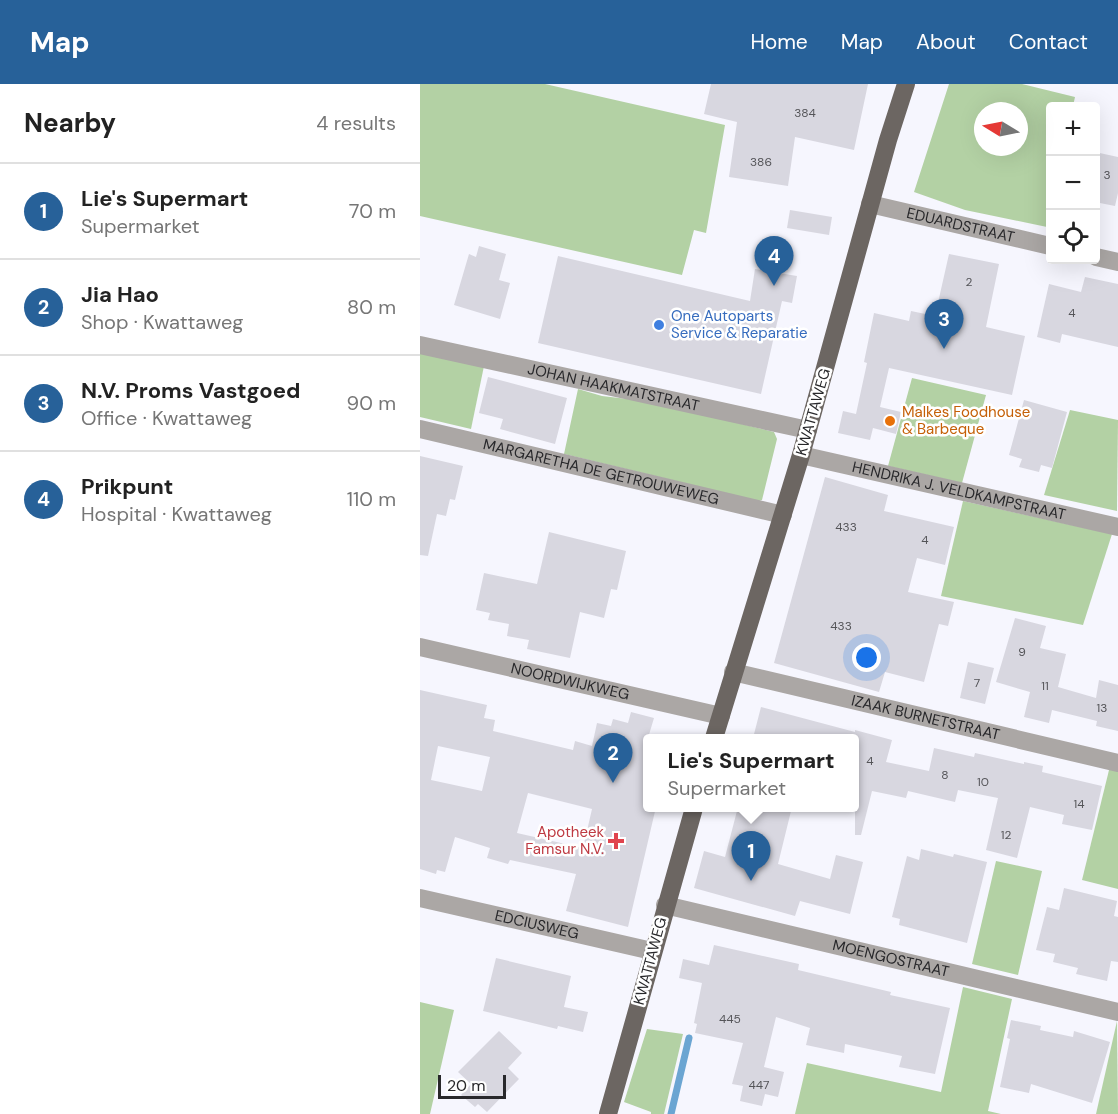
<!DOCTYPE html>
<meta charset="utf-8">
<style>
body{margin:0;font-family:"DM Sans",sans-serif;background:#f6f6f6;color:#222}
.controls{position:absolute;right:18px;top:18px;display:grid;overflow:hidden;border-radius:6px;box-shadow:0 6px 24px #0002}
.controls button{width:54px;height:54px;display:grid;place-items:center;padding:0;border:0;border-bottom:2px solid #e0e0e0;background:#fff;color:#222;font:30px sans-serif}
.compass{position:absolute;left:554px;top:18px;width:54px;height:54px;border-radius:50%;background:#fff;box-shadow:0 6px 24px #0002;rotate:280deg}
.scale{position:absolute;left:18px;bottom:15px;width:68px;box-sizing:border-box;padding-left:6px;border:3px solid #28282b;border-top:0;font-size:16px;line-height:21px;white-space:nowrap;color:#28282b;-webkit-text-stroke:4px #fff;paint-order:stroke}
.you{position:absolute;left:447px;top:574px;width:21px;height:21px;margin:-15px;border:4px solid #fff;border-radius:50%;background:#1a73e8;box-shadow:0 0 0 9px #1a73e833}
.badge{display:grid;place-items:center;width:39px;height:39px;border-radius:50%;background:#276199;color:#fff;font-size:20px;font-weight:700}
.pin{position:absolute;translate:-50% -50px;filter:drop-shadow(0 2px 3px #0008)}
.pin::after{content:'';position:absolute;top:32px;width:21px;height:18px;background:inherit;clip-path:polygon(0 0,100% 0,50% 100%)}
.popup{position:absolute;left:223px;top:650px;width:216px;height:78px;box-sizing:border-box;display:grid;place-content:center;border-radius:6px;background:#fff;filter:drop-shadow(0 2px 4px #0005);font-size:20px;white-space:nowrap;color:#767676}
.popup b{font-size:22px;color:#222}
.popup::after{content:'';position:absolute;left:50%;top:100%;margin-left:-12px;border:12px solid transparent;border-top-color:#fff}
.list{margin:0;padding:0;list-style:none}
h2{display:flex;justify-content:space-between;align-items:center;height:78px;margin:0;padding:0 24px;font-size:26px}
h2 small{font-size:20px;font-weight:400;color:#767676}
.list li{display:grid;grid-template-columns:39px 1fr auto;gap:18px;align-items:center;box-sizing:border-box;height:96px;padding:0 24px;border-top:2px solid #e0e0e0}
.list b{display:block;font-size:22px;white-space:nowrap}
.list p{margin:0;font-size:20px;white-space:nowrap;color:#767676}
.list em{font-size:20px;font-style:normal;color:#767676}
.icon{flex:none;width:33px;height:33px;fill:none;stroke:currentColor;stroke-width:2;stroke-linecap:round;stroke-linejoin:round}
.map{position:relative;flex:none;width:698px;height:1030px;overflow:hidden}
header{display:flex;align-items:center;gap:36px;box-sizing:border-box;height:84px;padding:0 30px;background:#276199;color:#fff}
header strong{font-size:28px}
nav{display:flex;gap:33px;margin-inline-start:auto;font-size:21px}
main{display:flex}
aside{flex:1;background:#fff}
.map>svg:first-child{display:block}
.green{fill:#b3d1a4;fill-rule:evenodd}
.lines{fill:none;stroke-linecap:round;stroke-linejoin:round}
.stream{stroke:#6ba5d2;stroke-width:7}
.building{fill:#d8d7e0;fill-rule:evenodd}
.minor{stroke:#aba7a5;stroke-width:18}
.major{stroke:#6c6662;stroke-width:18}
.shop-dot{fill:#3f7fe0;stroke:#fff;stroke-width:2}
.food-dot{fill:#e8710a;stroke:#fff;stroke-width:2}
.health-dot{fill:#e0444e;stroke:#fff;stroke-width:2}
.labels{text-anchor:middle;stroke-width:5;stroke-linejoin:round;paint-order:stroke}
.number-label{font-size:12px;fill:#545458}
.street-label{font-size:15px;fill:#28282b;stroke:#fff}
.shop-label{font-size:15px;fill:#366cbe;stroke:#fff;text-anchor:start}
.food-label{font-size:15px;fill:#c56008;stroke:#fff;text-anchor:start}
.health-label{font-size:15px;fill:#be3a42;stroke:#fff;text-anchor:end}
</style>
<header>
<strong>Map</strong>
<nav><a>Home</a><a>Map</a><a>About</a><a>Contact</a></nav>
</header>
<main>
<aside>
<h2>Nearby<small>4 results</small></h2>
<ul class="list">
<li><span class="badge">1</span><div><b>Lie's Supermart</b><p>Supermarket</p></div><em>70 m</em></li>
<li><span class="badge">2</span><div><b>Jia Hao</b><p>Shop · Kwattaweg</p></div><em>80 m</em></li>
<li><span class="badge">3</span><div><b>N.V. Proms Vastgoed</b><p>Office · Kwattaweg</p></div><em>90 m</em></li>
<li><span class="badge">4</span><div><b>Prikpunt</b><p>Hospital · Kwattaweg</p></div><em>110 m</em></li>
</ul>
</aside>
<div class="map">
<svg width="698" height="1030" viewBox="0 0 698 1030">
<rect width="100%" height="100%" fill="#f6f6fe"/>
<g class="green">
<path d="M0 0H125L305 41 286 149 274 146 262 191 0 132Z"/>
<path d="M529 0H602L655 13 653 22H630V129L627 143 545 126 494 108ZM563 27H599V63H563Z"/>
<path d="M0 268 64 282 51 345 0 333Z"/>
<path d="M492 294 566 311 542 399 468 382Z"/>
<path d="M158 305 182 312 233 318 354 348 357 355 342 416 339 417 144 370Z"/>
<path d="M650 326 698 336 697 427 624 411Z"/>
<path d="M543 417 692 450 663 541 521 512Z"/>
<path d="M690 682 698 684V805L662 796Z"/>
<path d="M576 777 622 787 598 891 552 880Z"/>
<path d="M543 903 592 915 568 1027 581 1030H375L387 979 521 1008Z"/>
<path d="M0 918 34 926 10 1030H0Z"/>
<path d="M697 937 698 1030H676Z"/>
<path d="M227 945 263 950 244 1030H231V1028L204 1018Z"/>
</g>
<g class="lines">
<path class="stream" d="M251 1030 269 954"/>
</g>
<g class="building">
<path d="M291 0H448L434 66 375 53 368 102 309 93 317 38 284 30Z"/>
<path d="M675 68 698 73V109L695 122 675 118Z"/>
<path d="M370 126 412 133 409 151 367 144Z"/>
<path d="M59 162 86 170 79 196 90 199 80 235 34 221 49 170 56 173Z"/>
<path d="M529 170 579 180 566 243 605 252 592 311 469 284 460 323 481 328 476 350 453 344 450 356 418 349 423 327 436 330 447 279 444 278 454 229 489 237 491 227 515 232Z"/>
<path d="M138 172 330 217 335 185 377 192 372 219 362 217 341 310 118 259Z"/>
<path d="M665 193 698 200V263L642 250 640 259 617 253 629 200 661 208Z"/>
<path d="M68 293 147 314 135 360 80 345 83 335 59 329Z"/>
<path d="M604 316 647 328 632 384 621 381 619 388 599 383 602 375 589 371Z"/>
<path d="M0 372 43 382 35 416 30 415 26 432 17 430 8 472 0 471Z"/>
<path d="M405 393 468 411 464 427 534 443 525 481 497 474 488 508 534 518 528 542 519 540 504 598 465 588 459 608 354 579Z"/>
<path d="M129 448 206 467 197 506 191 505 184 534 160 528 150 574 107 565 109 556 87 552 89 540 68 536 70 529 56 526 64 489 117 500Z"/>
<path d="M595 534 626 542 620 564 646 570 638 603 676 614 679 596 698 601V647L676 642 677 637 632 626 629 639 604 633 610 608 576 598Z"/>
<path d="M548 578 574 584 565 620 540 614Z"/>
<path d="M0 606 67 621 64 634 75 636 73 647 153 666 155 657 172 662 177 639 191 642 193 635 208 639 211 628 234 634 228 654V723H236L208 843 146 827 156 790 90 776 88 780 67 774 70 764 35 753 25 788 17 786 16 790 0 785ZM18 662 70 673 62 707 11 696ZM108 709 172 725 163 764 97 749Z"/>
<path d="M341 623 435 648V646L472 656 466 678 509 687 514 664 554 673 555 669 604 680V678L623 682 622 688 682 702 672 746 642 740 644 731 610 723 597 774 566 766 578 714 538 706 535 718 488 707 486 714 452 707 441 751H435V654H333Z"/>
<path d="M318 723H372L358 780 410 795 416 771 443 778 430 830 380 817 375 832 274 804 284 767 305 773Z"/>
<path d="M501 765 533 773 534 770 567 778 547 859 479 841 480 835 472 833 487 772 499 776Z"/>
<path d="M644 804 697 817 694 832 698 833V878L691 877 687 897 656 890 658 884 633 878 635 870 616 866 627 823 639 826Z"/>
<path d="M294 861 379 880 378 886 471 908 470 911 530 924 515 990 479 983 482 972 425 960 424 969 386 961 390 944 356 933 344 983 364 988 358 1013 345 1010 342 1022 320 1017 323 1002 312 1000 323 959 275 949 277 940 274 939 282 899 259 894 263 875 289 881Z"/>
<path d="M76 874 151 892 144 923 168 928 163 948 138 942 137 945 63 927Z"/>
<path d="M591 936 621 942 620 946 653 953 654 947 690 958 672 1019 611 1000 609 1009 580 1003 590 955 587 954Z"/>
<path d="M79 947 102 969 88 984 99 995 67 1028 58 1020 55 1023 41 1011 51 1000 38 988Z"/>
</g>
<g class="lines">
<g class="minor">
<path id="s1" d="M450 120 630 162"/>
<path d="M676 173 698 178"/>
<path id="s2" d="M0 261 388 346"/>
<path id="s3" d="M0 345 363 431"/>
<path id="s4" d="M381 371 698 443"/>
<path id="s5" d="M0 563 301 632"/>
<path id="s6" d="M313 588 698 679"/>
<path id="s7" d="M0 814 232 867"/>
<path id="s8" d="M245 821 698 928"/>
</g>
<g class="major">
<path d="M294 654 381 371 468 56 486 0"/>
<path d="M188 1030 274 724"/>
</g>
</g>
<circle class="shop-dot" cx="239" cy="241" r="6"/>
<circle class="food-dot" cx="470" cy="337" r="6"/>
<path class="health-dot" d="M193 748h6v6h6v6h-6v6h-6v-6h-6v-6h6z"/>
<g class="labels">
<g class="number-label">
<text x="385" y="33">384</text>
<text x="341" y="82">386</text>
<text x="687" y="95">3</text>
<text x="549" y="202">2</text>
<text x="652" y="233">4</text>
<text x="426" y="447">433</text>
<text x="505" y="460">4</text>
<text x="421" y="546">433</text>
<text x="602" y="572">9</text>
<text x="557" y="603">7</text>
<text x="625" y="606">11</text>
<text x="682" y="628">13</text>
<text x="450" y="681">4</text>
<text x="525" y="695">8</text>
<text x="563" y="702">10</text>
<text x="659" y="724">14</text>
<text x="586" y="755">12</text>
<text x="310" y="939">445</text>
<text x="339" y="1005">447</text>
</g>
<g class="street-label">
<text dy="5" stroke="none"><textPath href="#s1" startOffset="93">EDUARDSTRAAT</textPath></text>
<text dy="5" stroke="none"><textPath href="#s2" startOffset="198">JOHAN HAAKMATSTRAAT</textPath></text>
<text transform="translate(393 328) rotate(-74)" y="5">KWATTAWEG</text>
<text dy="5" stroke="none"><textPath href="#s3" startOffset="186">MARGARETHA DE GETROUWEWEG</textPath></text>
<text dy="5" stroke="none"><textPath href="#s4" startOffset="162">HENDRIKA J. VELDKAMPSTRAAT</textPath></text>
<text dy="5" stroke="none"><textPath href="#s5" startOffset="154">NOORDWIJKWEG</textPath></text>
<text dy="5" stroke="none"><textPath href="#s6" startOffset="198">IZAAK BURNETSTRAAT</textPath></text>
<text dy="5" stroke="none"><textPath href="#s7" startOffset="120">EDCIUSWEG</textPath></text>
<text dy="5" stroke="none"><textPath href="#s8" startOffset="232">MOENGOSTRAAT</textPath></text>
<text transform="translate(230 877) rotate(-75)" y="5">KWATTAWEG</text>
</g>
<g class="shop-label">
<text x="251" y="237">One Autoparts<tspan x="251" dy="17">Service &amp; Reparatie</tspan></text>
</g>
<g class="food-label">
<text x="482" y="333">Malkes Foodhouse<tspan x="482" dy="17">&amp; Barbeque</tspan></text>
</g>
<g class="health-label">
<text x="184" y="753">Apotheek<tspan x="184" dy="17">Famsur N.V.</tspan></text>
</g>
</g>
</svg>
<div class="controls">
<button>+</button>
<button>−</button>
<button><svg class="icon" aria-label="locate" viewBox="0 0 24 24"><circle cx="12" cy="12" r="6"/><path d="M12 2v4M12 18v4M2 12h4M18 12h4"/></svg></button>
</div>
<svg class="compass" viewBox="-18 -18 36 36"><path d="M0-13l5 13h-10z" fill="#e53935"/><path d="M0 13l5-13h-10z" fill="#767676"/></svg>
<div class="scale">20 m</div>
<div class="you"></div>
<div class="pin badge" style="left:331px;top:797px">1</div>
<div class="popup"><b>Lie's Supermart</b>Supermarket</div>
<div class="pin badge" style="left:193px;top:699px">2</div>
<div class="pin badge" style="left:524px;top:265px">3</div>
<div class="pin badge" style="left:354px;top:202px">4</div>
</div>
</main>
